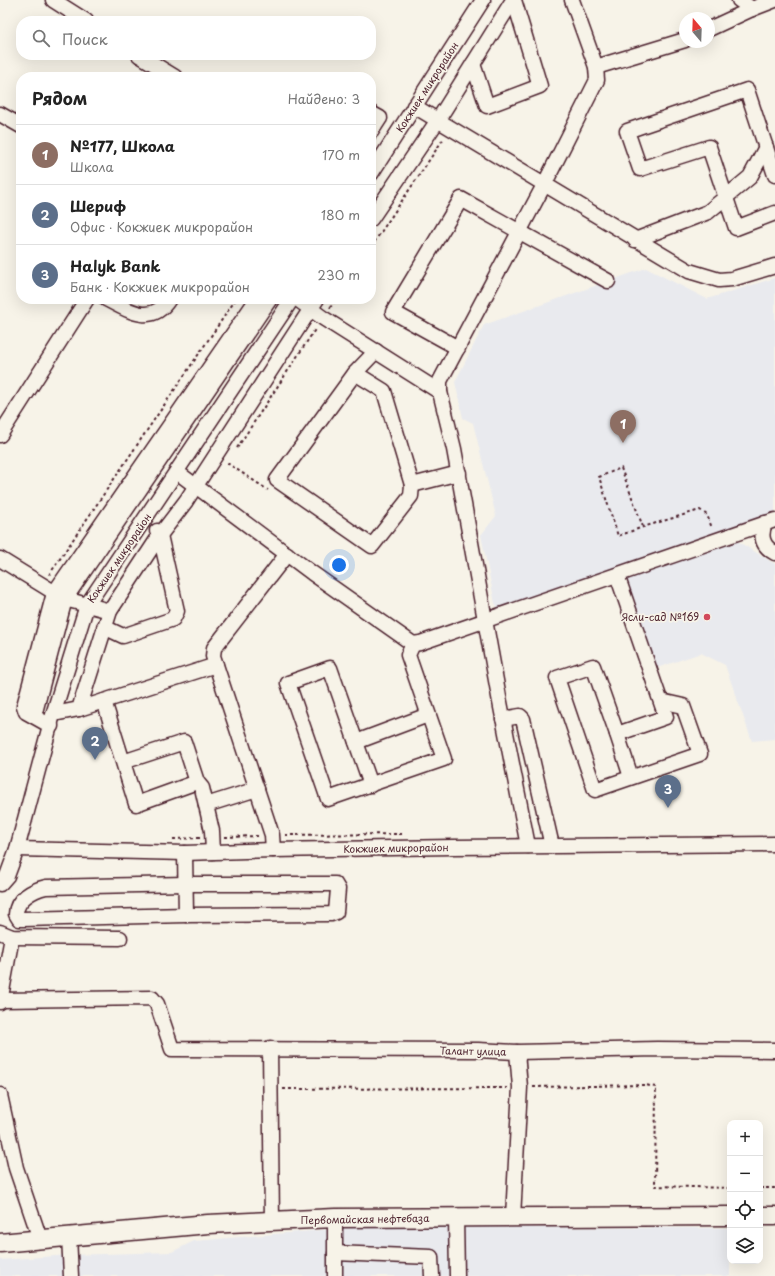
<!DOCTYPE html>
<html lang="ru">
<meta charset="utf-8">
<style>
body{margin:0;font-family:"Playpen Sans",sans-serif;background:#f6f6f6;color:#222}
.controls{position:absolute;right:12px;bottom:12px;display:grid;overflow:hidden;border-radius:8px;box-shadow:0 4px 16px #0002}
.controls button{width:36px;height:36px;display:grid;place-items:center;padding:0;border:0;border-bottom:1px solid #e0e0e0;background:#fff;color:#222;font:20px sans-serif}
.compass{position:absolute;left:679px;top:12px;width:36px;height:36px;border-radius:50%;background:#fff;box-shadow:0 4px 16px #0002;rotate:341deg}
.you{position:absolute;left:339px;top:565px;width:14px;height:14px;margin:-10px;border:3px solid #fff;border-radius:50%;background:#1a73e8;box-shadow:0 0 0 6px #1a73e833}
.badge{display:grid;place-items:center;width:26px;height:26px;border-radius:50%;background:#0f766e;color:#fff;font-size:13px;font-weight:700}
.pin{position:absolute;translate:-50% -33px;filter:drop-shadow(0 1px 2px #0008)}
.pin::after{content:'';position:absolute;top:21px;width:14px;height:12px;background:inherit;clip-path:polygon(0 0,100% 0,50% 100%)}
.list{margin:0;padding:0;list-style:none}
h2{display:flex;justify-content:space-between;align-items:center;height:52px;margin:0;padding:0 16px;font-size:17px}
h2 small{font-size:13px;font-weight:400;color:#767676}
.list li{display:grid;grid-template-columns:26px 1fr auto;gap:12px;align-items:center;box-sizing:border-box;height:60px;padding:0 16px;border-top:1px solid #e0e0e0}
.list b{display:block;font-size:15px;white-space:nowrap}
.list p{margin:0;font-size:13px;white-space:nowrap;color:#767676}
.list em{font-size:13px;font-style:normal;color:#767676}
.icon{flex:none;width:22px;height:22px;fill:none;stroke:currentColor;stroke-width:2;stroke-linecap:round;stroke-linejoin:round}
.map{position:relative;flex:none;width:775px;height:1276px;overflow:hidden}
.search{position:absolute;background:#fff;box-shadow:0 4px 16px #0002;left:16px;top:16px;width:360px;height:44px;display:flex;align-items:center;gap:10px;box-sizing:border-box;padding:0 14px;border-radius:16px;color:#767676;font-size:15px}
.panel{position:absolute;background:#fff;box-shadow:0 4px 16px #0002;left:16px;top:72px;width:360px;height:232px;border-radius:16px}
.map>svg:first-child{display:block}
.built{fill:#e9eaee}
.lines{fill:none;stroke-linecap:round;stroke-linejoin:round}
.minor-casing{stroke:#4a1f2b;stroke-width:17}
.major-casing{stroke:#4a1f2b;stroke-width:21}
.path{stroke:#4a1f2b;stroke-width:2;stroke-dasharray:3 3;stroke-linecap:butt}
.minor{stroke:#f7f3e8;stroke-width:14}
.major{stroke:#f7f3e8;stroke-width:18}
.poi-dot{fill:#d1495b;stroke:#f7f3e8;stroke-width:1.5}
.labels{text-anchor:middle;stroke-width:3.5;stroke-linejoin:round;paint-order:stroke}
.street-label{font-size:10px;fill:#4a1f2b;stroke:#f7f3e8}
.poi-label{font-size:10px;fill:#4a1f2b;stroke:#f7f3e8;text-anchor:end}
</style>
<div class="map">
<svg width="775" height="1276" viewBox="0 0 775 1276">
<rect width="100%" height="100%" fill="#f7f3e8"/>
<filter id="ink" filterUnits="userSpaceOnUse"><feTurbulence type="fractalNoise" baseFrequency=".025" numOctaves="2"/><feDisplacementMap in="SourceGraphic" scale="8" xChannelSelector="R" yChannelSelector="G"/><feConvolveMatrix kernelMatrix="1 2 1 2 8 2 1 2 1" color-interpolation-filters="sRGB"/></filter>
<g filter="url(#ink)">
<g class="built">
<path d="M646 268 707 299 775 278V517L502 610 498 608 495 603 481 535 496 516 473 423 463 418 455 382 484 325Z"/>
<path d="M737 541 775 564V739L752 741 725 665 701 653 657 668 626 580Z"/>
<path d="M457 1227 730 1228V1276H0V1260L70 1255 172 1252 194 1241 345 1228Z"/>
</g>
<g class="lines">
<g class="minor-casing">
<g id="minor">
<path d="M53 0 86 21"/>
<path d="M739 0 752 9 775 0"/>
<path d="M709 29 752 9"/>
<path d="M139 55 175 77"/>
<path d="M473 64 487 106 540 86 514 0"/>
<path d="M596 67 685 40"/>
<path d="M414 106 689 271 719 280 732 279 775 266"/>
<path d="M371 113 380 118 371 132"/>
<path d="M0 114 21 126"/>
<path d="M371 174 483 0"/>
<path d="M775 175 747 90 627 131 640 169 709 147 736 228 775 213"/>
<path d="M371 219 438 120 513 0"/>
<path d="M635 240 708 212 750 177 766 147"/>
<path d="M106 299C129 311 152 326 169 299"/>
<path d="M297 299 323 318 440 392"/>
<path d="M458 348 393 312 461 199 608 281"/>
<path d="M355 373 384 391 412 485 411 496 372 546 277 480Z"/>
<path d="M355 373 376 351"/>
<path d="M0 435 87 299"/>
<path d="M177 472 312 573 413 644 420 643 775 520"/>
<path d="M412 485 459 473"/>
<path d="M765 523C760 536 762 546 775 553"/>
<path d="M0 559 65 599 270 299"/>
<path d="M617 575 666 717 617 734 593 666 557 678 595 790 700 754 683 706 661 701"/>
<path d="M104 627 123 636 173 619 177 611 160 535 157 531"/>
<path d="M104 701 136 804 197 782 184 742 123 762"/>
<path d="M79 709 216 665"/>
<path d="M54 714 79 709 110 611 160 535 186 501 317 299"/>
<path d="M34 716 65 599 110 611"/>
<path d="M503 719 520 716 523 719 552 846"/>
<path d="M51 726 26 712 24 706 54 593 257 299"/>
<path d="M617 734 631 777"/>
<path d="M356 742 428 715"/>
<path d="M197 782 202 788 212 831 213 852"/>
<path d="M371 785 330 668 288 683 328 799 444 759 408 655 413 644"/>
<path d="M206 805 257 789"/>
<path d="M528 846 499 697 454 449 440 392V381L544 185 597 80 596 67 572 0"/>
<path d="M17 849 185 853 273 850 452 847 775 844"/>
<path d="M273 850 272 835 213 656 214 648 287 554"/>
<path d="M185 853 186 915"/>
<path d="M0 884 7 876 17 849 52 718 87 605 292 299"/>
<path d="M185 884H335L338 889 336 912 331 914 186 915 23 919H19L16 914C16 899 33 890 46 887Z"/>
<path d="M0 932 12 937 120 938"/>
<path d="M1 1000 152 998 157 1004 172 1049 478 1050 517 1052 657 1049 775 1050"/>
<path d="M0 1002 12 937"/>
<path d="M270 1048 272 1221"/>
<path d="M0 1095 16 1168 40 1239"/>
<path d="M456 1217 457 1276"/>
<path d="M513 1217 520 1087 517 1052"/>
<path d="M335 1218V1276"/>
<path d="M69 1236 71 1276"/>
<path d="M335 1253 431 1257 432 1276"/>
</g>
</g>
<g class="major-casing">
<g id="major">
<path d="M760 1216H775"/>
<path d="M0 1243 208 1224 335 1218 730 1216"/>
</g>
</g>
<g class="path">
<path d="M371 247 444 138"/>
<path d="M330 308 336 299"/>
<path d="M237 448 316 328"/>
<path d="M227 463 268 490"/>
<path d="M643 527 621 468 599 477 618 536 643 527 700 510 707 515 712 528"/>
<path d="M49 575 236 299"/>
<path d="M285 835 402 834"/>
<path d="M225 837 258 836"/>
<path d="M173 839 200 838"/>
<path d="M533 1087 645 1085 656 1087 655 1186 730 1188"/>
<path d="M283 1089 507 1088"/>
<path d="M760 1188H775"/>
</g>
<use href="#minor" class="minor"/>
<use href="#major" class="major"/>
</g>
</g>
<circle class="poi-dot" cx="707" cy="617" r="4"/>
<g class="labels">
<g class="street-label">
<text transform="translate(427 87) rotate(-57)" y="4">Кокжиек микрорайон</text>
<text transform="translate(119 558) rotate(-56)" y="4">Кокжиек микрорайон</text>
<text transform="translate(396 848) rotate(-1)" y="4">Кокжиек микрорайон</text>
<text transform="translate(473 1051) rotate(1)" y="4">Талант улица</text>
<text transform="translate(365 1219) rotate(-1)" y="4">Первомайская нефтебаза</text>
</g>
<g class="poi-label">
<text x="699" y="621">Ясли-сад №169</text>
</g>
</g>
</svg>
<div class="controls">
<button>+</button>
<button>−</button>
<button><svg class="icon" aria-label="locate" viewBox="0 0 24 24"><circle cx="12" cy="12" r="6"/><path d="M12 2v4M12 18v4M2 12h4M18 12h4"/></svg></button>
<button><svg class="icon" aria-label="layers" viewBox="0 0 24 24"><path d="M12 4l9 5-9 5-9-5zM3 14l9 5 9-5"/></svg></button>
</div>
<svg class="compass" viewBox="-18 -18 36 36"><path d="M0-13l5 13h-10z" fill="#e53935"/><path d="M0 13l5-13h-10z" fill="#767676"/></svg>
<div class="you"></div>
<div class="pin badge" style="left:623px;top:443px;background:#8d6e63">1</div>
<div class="pin badge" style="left:95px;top:760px;background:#5c6f8a">2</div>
<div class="pin badge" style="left:668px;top:808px;background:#5c6f8a">3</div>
<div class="search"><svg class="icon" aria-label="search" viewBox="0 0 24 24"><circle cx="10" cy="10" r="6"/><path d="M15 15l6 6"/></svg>Поиск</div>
<section class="panel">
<h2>Рядом<small>Найдено: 3</small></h2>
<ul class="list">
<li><span class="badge" style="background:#8d6e63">1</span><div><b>№177, Школа</b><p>Школа</p></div><em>170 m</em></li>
<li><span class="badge" style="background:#5c6f8a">2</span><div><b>Шериф</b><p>Офис · Кокжиек микрорайон</p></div><em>180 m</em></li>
<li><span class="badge" style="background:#5c6f8a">3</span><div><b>Halyk Bank</b><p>Банк · Кокжиек микрорайон</p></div><em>230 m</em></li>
</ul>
</section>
</div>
